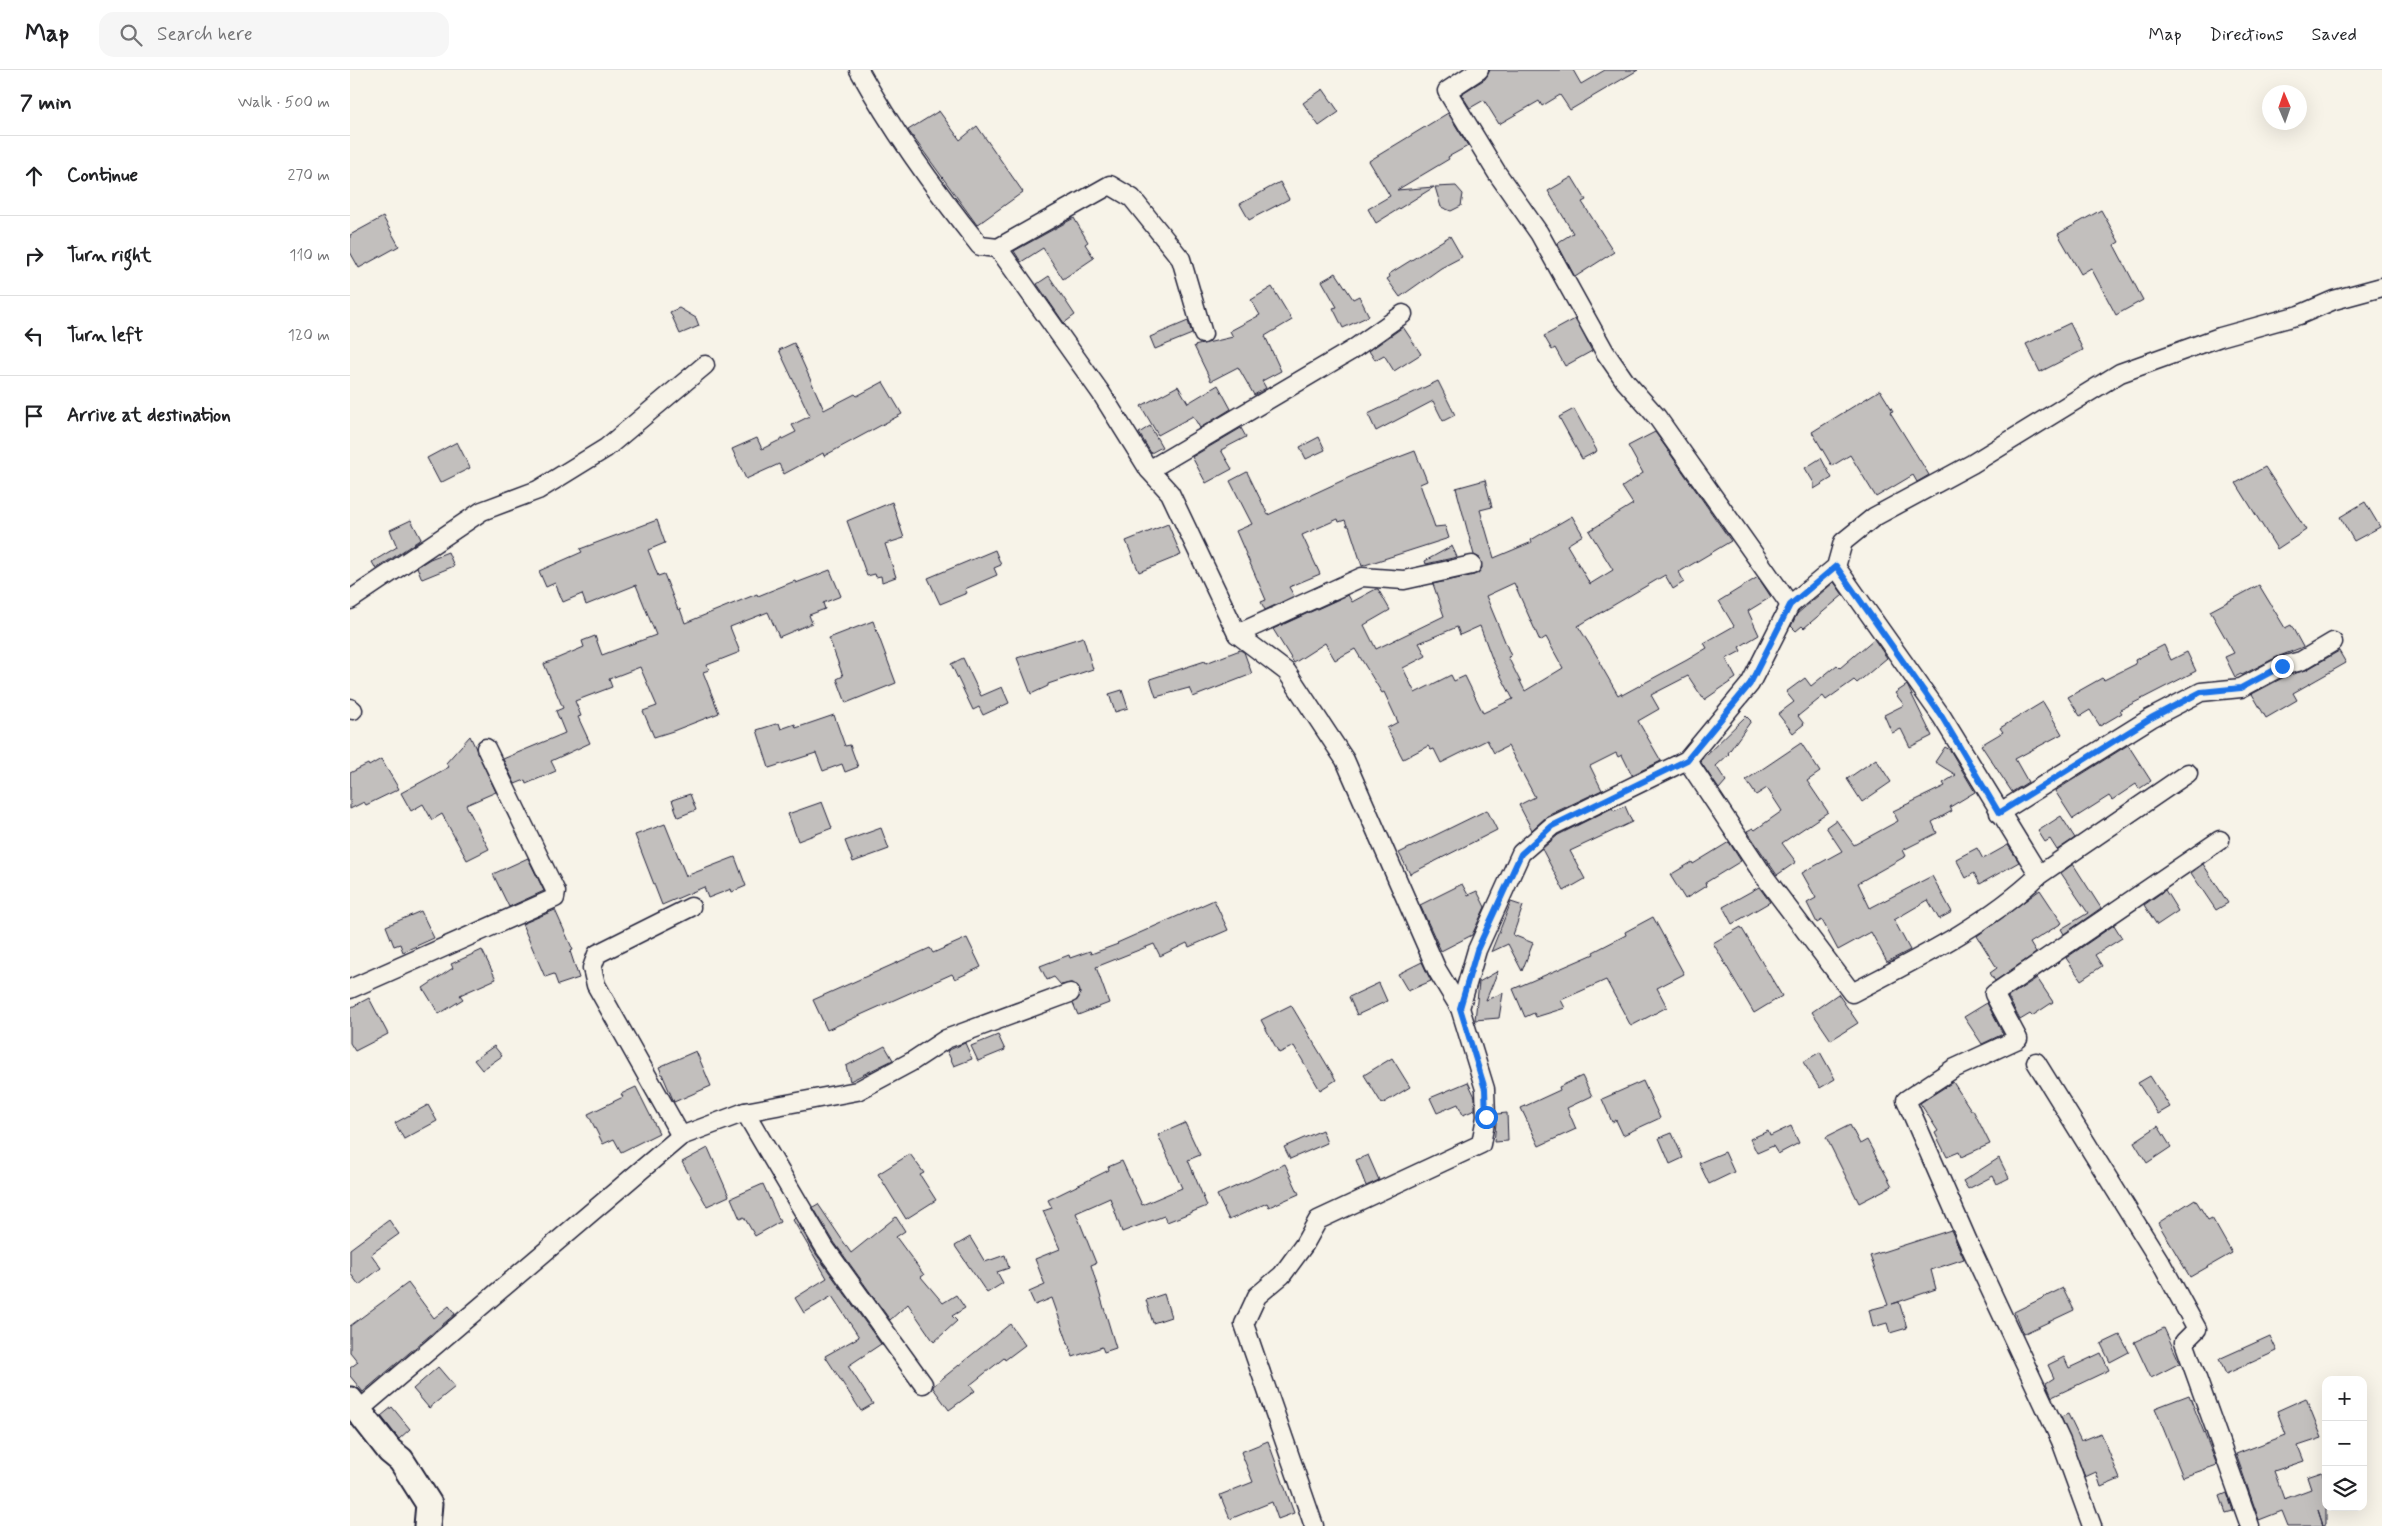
<!DOCTYPE html>
<meta charset="utf-8">
<style>
body{margin:0;font-family:Mynerve,sans-serif;background:#f6f6f6;color:#202124}
.controls{position:absolute;right:15px;bottom:15px;display:grid;overflow:hidden;border-radius:10px;box-shadow:0 5px 20px #0002}
.controls button{width:45px;height:45px;display:grid;place-items:center;padding:0;border:0;border-bottom:1px solid #e0e0e0;background:#fff;color:#202124;font:25px sans-serif}
.compass{position:absolute;left:1912px;top:15px;width:45px;height:45px;border-radius:50%;background:#fff;box-shadow:0 5px 20px #0002;rotate:358deg}
.stop{position:absolute;width:15px;height:15px;margin:-11px;border:4px solid #1a73e8;border-radius:50%;background:#fff}
.stop.end{background:#1a73e8;border-color:#fff;box-shadow:0 1px 5px #0008}
.list{margin:0;padding:0;list-style:none}
h2{display:flex;justify-content:space-between;align-items:center;height:65px;margin:0;padding:0 20px;font-size:21px}
h2 small{font-size:16px;font-weight:400;color:#757577}
.list li{display:grid;grid-template-columns:32px 1fr auto;gap:15px;align-items:center;box-sizing:border-box;height:80px;padding:0 20px;border-top:1px solid #e0e0e0}
.list b{display:block;font-size:19px;white-space:nowrap}
.list em{font-size:16px;font-style:normal;color:#757577}
.icon{flex:none;width:28px;height:28px;fill:none;stroke:currentColor;stroke-width:2;stroke-linecap:round;stroke-linejoin:round}
.map{position:relative;flex:none;width:2032px;height:1456px;overflow:hidden}
header{display:flex;align-items:center;gap:30px;box-sizing:border-box;height:70px;padding:0 25px;background:#fff;border-bottom:1px solid #e0e0e0}
header strong{font-size:24px}
nav{display:flex;gap:28px;margin-inline-start:auto;font-size:18px}
.search{width:350px;height:45px;background:#f6f6f6;display:flex;align-items:center;gap:12px;box-sizing:border-box;padding:0 18px;border-radius:15px;color:#757577;font-size:19px}
main{display:flex}
aside{flex:1;background:#fff}
.map>svg:first-child{display:block}
.building{fill:#c2bfbd;stroke:#22223b;fill-rule:evenodd}
.lines{fill:none;stroke-linecap:round;stroke-linejoin:round}
.street-casing{stroke:#22223b;stroke-width:21}
.secondary-casing{stroke:#22223b;stroke-width:29}
.street{stroke:#f7f3e8;stroke-width:18}
.secondary{stroke:#f7f3e8;stroke-width:25}
.route{stroke:#1a73e8;stroke-width:6}
</style>
<header>
<strong>Map</strong>
<div class="search"><svg class="icon" aria-label="search" viewBox="0 0 24 24"><circle cx="10" cy="10" r="6"/><path d="M15 15l6 6"/></svg>Search here</div>
<nav><a>Map</a><a>Directions</a><a>Saved</a></nav>
</header>
<main>
<aside>
<h2>7 min<small>Walk · 500 m</small></h2>
<ul class="list">
<li><svg class="icon" aria-label="ahead" viewBox="0 0 24 24"><path d="M12 20V5M6 11l6-6 6 6"/></svg><div><b>Continue</b></div><em>270 m</em></li>
<li><svg class="icon" aria-label="right" viewBox="0 0 24 24"><path d="M7 20v-9h11M14 6l5 5-5 5"/></svg><div><b>Turn right</b></div><em>110 m</em></li>
<li><svg class="icon" aria-label="left" viewBox="0 0 24 24"><path d="M17 20v-9H6M10 6l-5 5 5 5"/></svg><div><b>Turn left</b></div><em>120 m</em></li>
<li><svg class="icon" aria-label="arrive" viewBox="0 0 24 24"><path d="M6 21V4h12l-3 4 3 4H6"/></svg><div><b>Arrive at destination</b></div></li>
</ul>
</aside>
<div class="map">
<svg width="2032" height="1456" viewBox="0 0 2032 1456">
<rect width="100%" height="100%" fill="#f7f3e8"/>
<filter id="ink" filterUnits="userSpaceOnUse"><feTurbulence type="fractalNoise" baseFrequency=".02" numOctaves="2"/><feDisplacementMap in="SourceGraphic" scale="10" xChannelSelector="R" yChannelSelector="G"/><feConvolveMatrix kernelMatrix="1 2 1 2 8 2 1 2 1" color-interpolation-filters="sRGB"/></filter>
<g filter="url(#ink)">
<g class="building">
<path d="M1140 0H1223L1231 14 1255 0H1288L1220 40 1210 25 1192 36 1189 31 1149 54 1134 30 1120 38 1111 24 1135 9Z"/>
<path d="M973 19 989 42 969 56 953 33Z"/>
<path d="M589 41 610 70 627 56 673 122 627 155 558 60Z"/>
<path d="M1098 43 1118 76 1098 87 1099 89 1047 120 1084 117 1026 153 1018 139 1040 126 1019 91Z"/>
<path d="M1222 107 1236 130 1232 132 1264 182 1225 207 1207 173 1223 163 1198 121Z"/>
<path d="M930 112 939 129 899 150 890 134Z"/>
<path d="M1106 116 1113 124 1111 136 1101 141 1091 137 1085 117Z"/>
<path d="M1751 140 1769 172 1764 175 1793 230 1766 245 1741 198 1731 204 1708 164Z"/>
<path d="M33 147 49 176 9 198 0 182V165Z"/>
<path d="M724 148 738 172 735 174 744 188 713 209 693 178 671 192 664 181Z"/>
<path d="M1100 166 1112 187 1091 198 1050 227 1037 209 1040 207 1039 204Z"/>
<path d="M986 203 1003 229 1009 226 1019 246 993 258 983 238 987 237 972 211Z"/>
<path d="M699 206 725 245 714 253 687 214Z"/>
<path d="M922 217 942 250 915 266 931 301 912 311 916 318 904 325 888 297 861 311 844 276 883 267 880 261 910 245 901 230Z"/>
<path d="M329 238 346 248 349 256 330 264 320 242Z"/>
<path d="M1225 249 1242 281 1215 296 1205 278 1202 280 1194 266Z"/>
<path d="M838 251 842 264 805 279 800 267Z"/>
<path d="M1720 253 1733 280 1690 302 1676 274Z"/>
<path d="M1053 257 1071 284 1044 301 1034 285 1025 290 1019 281Z"/>
<path d="M444 273 474 340 505 324 507 326 533 312 552 344 474 386 473 383 434 404 429 394 396 409 382 379 407 368 412 379 446 362 442 355 460 346 429 280Z"/>
<path d="M1088 311 1105 345 1093 351 1083 331 1026 361 1018 344Z"/>
<path d="M868 315 881 339 850 358 843 346 808 365 791 336 828 316 838 333Z"/>
<path d="M1530 320 1543 341 1540 342 1579 405 1567 412 1563 405 1526 427 1500 385 1482 396 1462 362Z"/>
<path d="M1224 339 1247 381 1232 389 1209 347Z"/>
<path d="M800 356 812 377 801 383 789 363Z"/>
<path d="M891 358 896 367 871 380 882 399 856 413 842 387Z"/>
<path d="M1305 362 1381 471 1329 502 1334 512 1323 519 1315 505 1228 556 1250 591 1249 592 1268 625 1271 623 1272 625 1337 590 1357 578 1354 573 1384 556 1369 531 1408 507 1421 527 1398 541 1409 565 1389 577 1391 581 1376 589 1386 608 1354 630 1338 606 1301 625 1309 639 1288 651 1311 691 1282 705 1272 685 1268 687 1266 683 1240 696 1252 720 1197 746 1182 760 1169 735 1185 727 1158 676 1144 683 1137 670 1091 693 1084 679 1081 680 1078 676 1053 689 1037 658 1048 652 1034 622 1032 623 1005 579 985 590 975 573 944 593 923 559 998 525 1002 532 1026 519H1028L1040 540 1014 555 1026 579 1094 546 1083 514 1124 505 1132 498 1130 488 1124 485 1106 418 1135 410 1142 437 1130 440 1144 488 1182 472 1181 470 1222 446 1233 465 1217 475 1240 514 1263 500 1239 461 1283 434 1272 417 1293 403 1278 376ZM1164 513 1190 571 1196 567 1213 598 1175 621 1158 587 1161 586 1136 526ZM1130 556 1143 591 1163 629 1133 643 1115 606 1104 611 1101 605 1065 623 1053 598 1076 586 1069 573 1107 557 1110 565Z"/>
<path d="M969 367 975 380 956 389 950 377Z"/>
<path d="M107 372 120 398 90 413 77 388Z"/>
<path d="M1065 381 1077 411 1070 414 1085 457 1095 456 1099 468 1012 496 999 456H997L995 450 989 452 988 449 952 465 970 504 939 517 944 526 915 540 911 532 916 530 886 461 902 454 880 411 897 402 918 445 1015 400Z"/>
<path d="M1471 388 1482 408 1464 419V413L1455 398Z"/>
<path d="M1915 397 1956 460 1927 479 1886 413Z"/>
<path d="M542 432 554 468 535 474 546 507 532 512 531 506 526 507 525 504 517 506 497 451Z"/>
<path d="M2015 432 2030 457 2004 471 1990 447Z"/>
<path d="M61 450 71 469 26 499 22 492 47 477 40 460Z"/>
<path d="M307 450 315 473 298 480 308 506 314 504 328 540 330 539 335 553 407 524 408 526 445 511 446 513 480 500 491 526 473 533 475 539 459 545 462 553 429 567 418 542 380 557 390 582 357 595 359 600 353 602 369 643 323 661 304 667 293 641 307 636 290 597 259 609 262 617 225 631 231 646 228 647 240 673 201 691 206 701 176 714 175 710 165 714 153 689 215 663 206 641 213 638 194 594 234 577 232 571 245 566 252 585 306 565 286 515 236 535 232 524 213 532 205 513 196 517 189 501 232 482 230 479Z"/>
<path d="M818 454 831 485 789 502 776 471Z"/>
<path d="M1102 476 1107 487 1076 494 1075 491Z"/>
<path d="M645 480 651 495 644 498 647 505 615 519 617 523 590 534 578 508Z"/>
<path d="M98 482 104 496 72 509 67 497 80 489Z"/>
<path d="M1484 512 1493 525 1454 558 1452 556 1446 561 1441 556 1447 544Z"/>
<path d="M1909 515 1935 558 1941 555 1953 577 1927 587 1892 605 1891 604 1885 607 1875 587 1884 583 1860 541Z"/>
<path d="M523 551 546 613 496 633 487 609 493 606 479 568Z"/>
<path d="M733 567 743 599 698 614V616L681 624 667 588Z"/>
<path d="M1524 569 1537 588 1507 613 1504 610 1476 630 1473 626 1448 646 1454 654 1443 663 1428 644 1444 632 1436 622 1455 608 1461 616 1487 595 1490 598Z"/>
<path d="M1814 575 1821 590 1837 582 1846 601 1770 640 1772 643 1750 656 1740 640 1730 646 1718 627 1752 608 1754 610 1786 594 1785 590Z"/>
<path d="M890 580 894 582 902 604 843 627 839 618 806 627 800 609 855 591 856 593Z"/>
<path d="M1989 581 1996 593 1943 623 1947 630 1916 648 1902 624 1936 606 1956 600Z"/>
<path d="M613 588 631 626 652 617 659 633 633 645 629 637 623 640 601 594Z"/>
<path d="M1557 615 1582 666 1560 677 1551 659 1542 663 1534 645 1554 635 1545 623Z"/>
<path d="M772 620 778 638 765 642 759 624Z"/>
<path d="M1693 632 1712 664 1665 689 1678 712 1662 722 1631 675 1653 662 1650 658Z"/>
<path d="M484 645 495 676 500 675 508 697 495 702 492 694 473 701 466 683 419 698 407 660 429 653 431 659 445 654 446 658Z"/>
<path d="M1396 646 1401 651 1378 683 1379 684 1366 696 1376 711 1369 719 1350 691Z"/>
<path d="M120 666 146 722 116 735 139 779 117 790 92 744 82 750 73 734 61 741 51 723 99 697 96 693Z"/>
<path d="M1451 673 1470 702 1457 711 1478 742 1432 773 1446 792 1427 805 1397 761 1403 758 1405 760 1432 741 1417 718 1406 725 1396 710Z"/>
<path d="M1778 675 1801 711 1789 719 1786 714 1762 730 1759 726 1723 749 1705 721Z"/>
<path d="M1595 677 1600 680 1625 722 1600 737 1602 741 1582 752 1587 763 1553 780 1556 786 1508 813 1520 838 1582 806 1602 842 1589 849 1578 830 1544 850 1560 880 1537 892 1521 862 1488 880 1472 850 1467 853 1457 833 1466 828 1452 803 1492 781 1476 757 1486 750 1504 775 1548 751 1543 741 1595 716 1593 713 1606 705 1585 692Z"/>
<path d="M31 689 49 719 16 735 14 732 0 739V703L18 694 19 696Z"/>
<path d="M1526 689 1541 712 1512 732 1497 709Z"/>
<path d="M340 724 346 740 328 747 322 730Z"/>
<path d="M472 732 482 758 448 771 438 744Z"/>
<path d="M1275 736 1282 752 1220 781 1235 809 1214 821 1192 779 1208 765 1262 738 1264 741Z"/>
<path d="M1137 740 1147 760 1060 804 1049 783Z"/>
<path d="M1711 746 1725 768 1707 780 1700 769 1695 772 1688 761Z"/>
<path d="M315 754 336 806 385 787 396 816 382 822 381 819 358 828 354 817 312 835 285 765Z"/>
<path d="M531 758 539 779 503 792 495 771Z"/>
<path d="M1379 772 1391 791 1355 813 1356 816 1335 829 1320 805 1342 792 1343 794Z"/>
<path d="M1658 775 1669 792 1630 814 1624 803 1616 808 1606 789 1627 778 1633 789Z"/>
<path d="M178 788 194 821 159 837 143 804Z"/>
<path d="M1723 794 1751 838 1714 864 1711 859 1738 843 1711 803Z"/>
<path d="M1853 794 1878 833 1866 840 1841 803Z"/>
<path d="M1112 814 1118 825 1127 821 1135 837 1122 865 1091 881 1070 835Z"/>
<path d="M1409 817 1420 832 1382 854 1373 837Z"/>
<path d="M1690 820 1712 853 1680 873 1686 883 1645 911 1640 903 1647 898 1627 866Z"/>
<path d="M1815 820 1828 841 1807 855 1794 835Z"/>
<path d="M864 830 878 860 839 877 837 873 810 886 804 874 746 897 759 933 728 945 723 933 730 925 727 915 721 913 711 915 704 907 697 910 690 896 719 885 720 888 740 881 741 884 768 874 767 873Z"/>
<path d="M1161 832 1173 836 1163 865 1183 873 1172 901 1158 874 1141 882Z"/>
<path d="M205 840 223 880 220 881 229 908 208 915 204 904 195 907 172 854Z"/>
<path d="M71 841 84 868 53 882 50 874 44 876 36 856Z"/>
<path d="M1303 847 1334 904 1307 918 1317 937 1281 956 1256 910 1211 930 1215 938 1186 947 1184 943 1175 947 1163 919 1244 884 1243 882 1276 865 1275 862Z"/>
<path d="M1764 855 1772 868 1745 885 1752 896 1731 910 1716 888Z"/>
<path d="M1391 857 1432 926 1404 943 1363 873Z"/>
<path d="M617 868 631 897 605 909 602 904 477 960 463 930 580 878 583 883Z"/>
<path d="M132 880 146 909 110 925 113 929 89 944 73 918 103 898 101 894Z"/>
<path d="M1072 892 1081 911 1058 921 1048 904Z"/>
<path d="M1148 901 1136 930 1153 923 1149 948 1125 950 1129 912Z"/>
<path d="M1687 908 1703 932 1682 946 1680 944 1670 950 1658 927Z"/>
<path d="M1029 913 1037 931 1007 945 999 927Z"/>
<path d="M1488 924 1508 953 1481 970 1462 942Z"/>
<path d="M19 928 38 964 5 981 0 973V938Z"/>
<path d="M1637 933 1653 964 1632 974 1614 947Z"/>
<path d="M941 935 986 1010 970 1020 944 976 929 983 911 950Z"/>
<path d="M648 965 655 980 628 991 621 976Z"/>
<path d="M615 973 622 989 604 996 597 981Z"/>
<path d="M144 976 152 986 132 1000 124 990Z"/>
<path d="M535 976 543 990 500 1011 496 996Z"/>
<path d="M346 981 361 1016 324 1032 309 997Z"/>
<path d="M1470 982 1485 1009 1470 1018 1453 992Z"/>
<path d="M1042 988 1060 1017 1032 1034 1014 1005Z"/>
<path d="M1232 1006 1242 1026 1217 1038 1226 1059 1189 1076 1171 1038 1210 1020 1209 1017Z"/>
<path d="M1800 1006 1820 1037 1808 1044 1788 1013Z"/>
<path d="M1293 1011 1310 1048 1273 1065 1266 1050 1262 1052 1252 1029Z"/>
<path d="M1118 1012 1125 1027V1040L1113 1045 1108 1034 1087 1043 1080 1028Z"/>
<path d="M1603 1012 1621 1040H1623L1640 1074 1611 1087 1609 1082 1597 1087 1585 1063 1588 1061 1570 1033Z"/>
<path d="M286 1017 309 1063 271 1082 264 1069 253 1074 238 1044 273 1027 271 1024Z"/>
<path d="M78 1035 87 1051 54 1069 45 1053Z"/>
<path d="M1157 1043 1158 1071 1144 1072 1147 1044Z"/>
<path d="M835 1053 850 1085 838 1090 857 1136 817 1152 814 1146 772 1162 760 1128 726 1143 746 1193 741 1195 766 1278 754 1282 752 1277 723 1287 702 1228 685 1235 679 1222 695 1215 685 1189 710 1179 693 1141 702 1138 698 1130 759 1100 758 1097 772 1091 792 1135 832 1118 808 1065Z"/>
<path d="M1500 1055 1510 1074 1517 1070 1542 1116 1509 1133 1476 1067Z"/>
<path d="M1441 1056 1449 1073 1428 1084 1423 1076 1407 1083 1400 1069 1418 1061 1420 1066Z"/>
<path d="M1808 1056 1821 1077 1797 1093 1784 1072Z"/>
<path d="M972 1060 977 1073 940 1089 934 1077Z"/>
<path d="M1322 1063 1333 1088 1320 1094 1309 1068Z"/>
<path d="M358 1078 379 1126 357 1136 332 1092Z"/>
<path d="M1375 1082 1384 1102 1359 1114 1349 1093Z"/>
<path d="M560 1084 574 1103 570 1105 586 1130 556 1149 528 1104Z"/>
<path d="M1018 1085 1029 1110 1016 1116 1006 1090Z"/>
<path d="M1649 1088 1659 1108 1647 1114 1643 1106 1618 1119 1613 1111Z"/>
<path d="M935 1094 949 1124 919 1137 917 1133 879 1150 867 1125Z"/>
<path d="M413 1114 430 1152 405 1166 394 1147 390 1149 381 1128Z"/>
<path d="M1845 1129 1858 1150 1862 1148 1882 1183 1840 1207 1808 1153Z"/>
<path d="M468 1134 501 1183 546 1147 555 1161 546 1167 574 1205 571 1207 593 1233 606 1225 615 1238 602 1246 607 1251 584 1272 558 1234 540 1250 484 1172 463 1137Z"/>
<path d="M445 1148 466 1184 531 1274 498 1296 523 1334 511 1341 475 1286 509 1267 482 1226 454 1243 445 1228 477 1208 443 1150Z"/>
<path d="M39 1150 49 1164 21 1184 31 1198 9 1215 0 1203V1179Z"/>
<path d="M1601 1160 1614 1189 1581 1200 1586 1219 1542 1234 1549 1232 1557 1258 1540 1263 1537 1253 1523 1257 1519 1240 1538 1235 1520 1186Z"/>
<path d="M620 1167 635 1192 655 1185 659 1198 647 1202 653 1213 637 1223 605 1176Z"/>
<path d="M58 1213 84 1248 99 1236 105 1244 13 1322 0 1306V1298L8 1292 0 1282V1256Z"/>
<path d="M1713 1218 1724 1240 1673 1264 1664 1242Z"/>
<path d="M814 1224 821 1247 803 1253 796 1230Z"/>
<path d="M660 1254 675 1275 655 1290 654 1288 620 1315 625 1321 599 1340 583 1318V1316Z"/>
<path d="M1814 1258 1830 1293 1801 1308 1784 1272Z"/>
<path d="M1770 1265 1779 1282 1760 1292 1751 1274Z"/>
<path d="M1920 1266 1927 1281 1876 1304 1869 1289Z"/>
<path d="M1751 1283 1759 1300 1702 1327 1696 1313 1704 1308 1698 1295 1714 1287 1719 1298Z"/>
<path d="M88 1297 105 1317 79 1338 63 1319Z"/>
<path d="M1839 1325 1867 1395 1833 1407 1805 1338Z"/>
<path d="M1956 1328 1972 1368 1948 1376 1954 1391 1924 1401 1934 1429 1961 1419 1957 1407 1972 1402 1976 1413V1454L1973 1455 1968 1440 1973 1456H1938L1932 1441 1909 1450 1886 1384 1936 1365 1927 1341Z"/>
<path d="M42 1337 60 1359 49 1369 31 1346Z"/>
<path d="M1718 1344 1731 1371 1751 1363 1770 1409 1751 1417 1746 1402 1735 1407 1711 1347Z"/>
<path d="M918 1371 944 1443 928 1449 922 1432 880 1449 870 1425 903 1412 891 1382Z"/>
<path d="M1877 1423 1883 1441 1876 1443 1870 1426Z"/>
</g>
<g class="lines">
<g class="street-casing">
<g id="street">
<path d="M509 0C544 63 585 120 630 176L648 178 760 115 782 128 831 189 853 264"/>
<path d="M1129 0 1097 21 1147 103 1189 163 1255 282 1275 311 1307 347 1440 535"/>
<path d="M648 178 751 323 799 400 820 423 887 564 937 602 995 690 1087 900 1110 938"/>
<path d="M799 400 1002 280 1053 244"/>
<path d="M1486 497 1592 647 1689 805"/>
<path d="M0 530 132 441 188 420 256 378 355 295"/>
<path d="M887 564 1012 507 1054 510 1122 495"/>
<path d="M0 638 3 640"/>
<path d="M1337 690 1414 806 1502 923C1565 890 1637 855 1689 805L1838 703"/>
<path d="M1649 743 1801 648 1851 622 1891 618 1932 596 1951 591 1983 572"/>
<path d="M0 919 205 828 206 822 136 678"/>
<path d="M1686 992 1812 1195 1847 1259 1834 1272 1900 1456"/>
<path d="M395 1042 475 1178 573 1314"/>
<path d="M331 1066 246 915 242 898 247 884 341 837"/>
<path d="M8 1341 331 1066 395 1042 507 1021 561 992 596 969 720 923"/>
<path d="M964 1456 894 1254 907 1226 932 1205 954 1175 968 1150 1131 1074 1136 1047 1135 1019 1110 938 1127 880 1171 783 1202 756 1337 690 1400 614 1440 535 1486 497 1493 472 1524 447 1622 394 1770 303 1870 267 1949 245 1984 230 2032 217"/>
<path d="M1742 1456 1711 1371 1619 1174 1556 1030 1603 999 1668 969 1644 924 1870 770"/>
</g>
</g>
<g class="secondary-casing">
<path id="secondary" d="M0 1330 40 1381 51 1390 79 1434 77 1456"/>
</g>
<use href="#street" class="street"/>
<use href="#secondary" class="secondary"/>
</g>
</g>
<g class="lines" filter="url(#ink)">
<path class="route" d="M1136 1047 1135 1019 1110 938 1127 880 1171 784 1202 756 1337 690 1400 614 1440 535 1486 496 1592 647 1649 743 1801 648 1851 622 1891 618 1932 596"/>
</g>
</svg>
<div class="controls">
<button>+</button>
<button>−</button>
<button><svg class="icon" aria-label="layers" viewBox="0 0 24 24"><path d="M12 4l9 5-9 5-9-5zM3 14l9 5 9-5"/></svg></button>
</div>
<svg class="compass" viewBox="-18 -18 36 36"><path d="M0-13l5 13h-10z" fill="#e53935"/><path d="M0 13l5-13h-10z" fill="#757577"/></svg>
<div class="stop" style="left:1136px;top:1047px"></div>
<div class="stop end" style="left:1932px;top:596px"></div>
</div>
</main>
